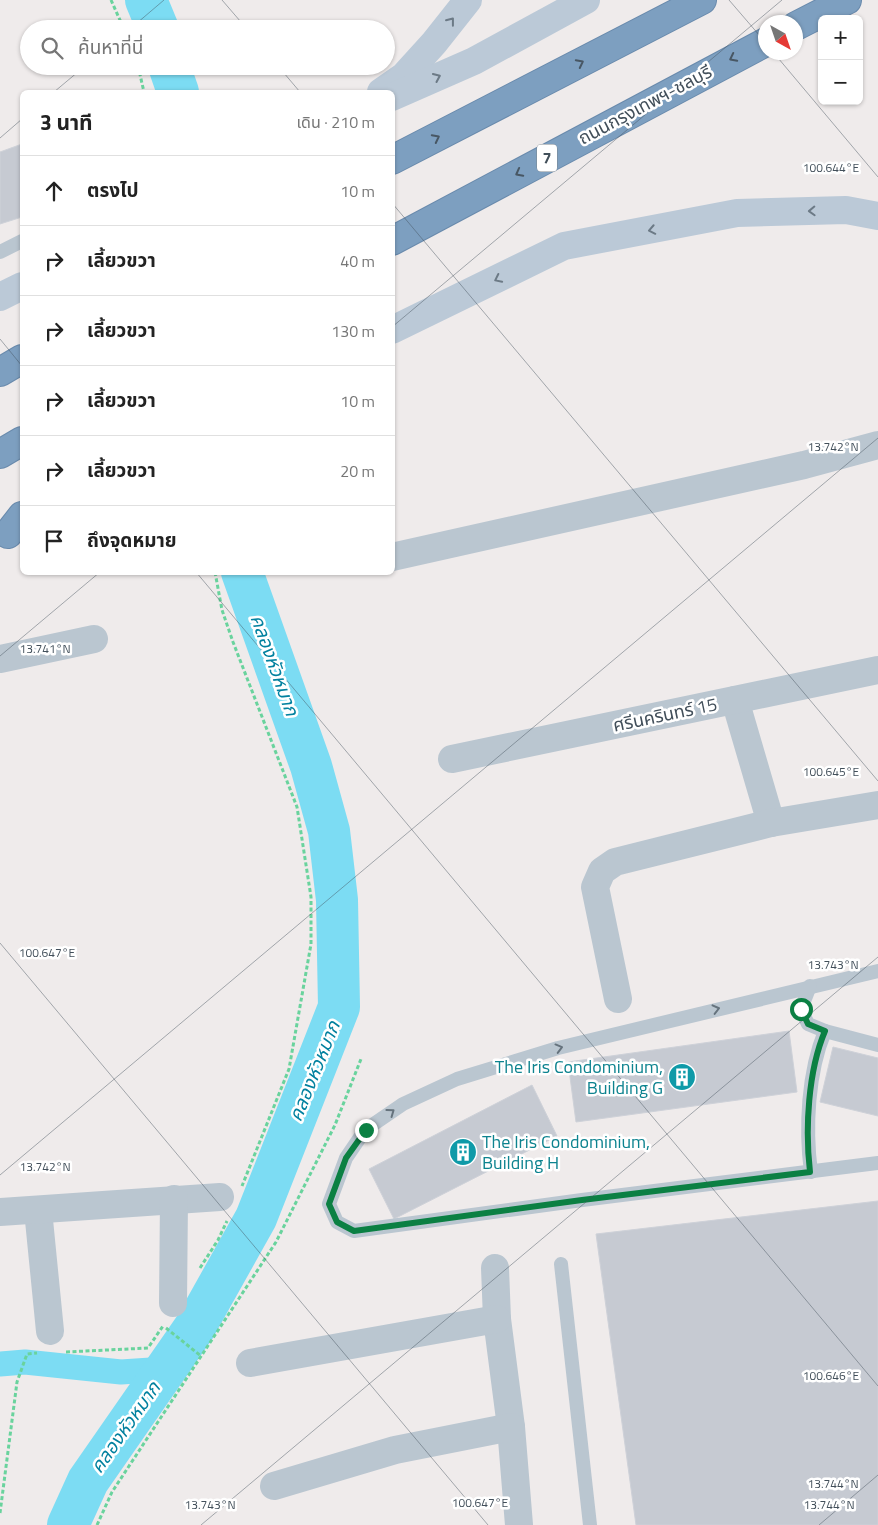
<!DOCTYPE html>
<html lang="th">
<meta charset="utf-8">
<style>
body{margin:0;font-family:"Titillium Web","Noto Sans Thai",sans-serif;background:#f2f2f2;color:#222}
.controls{position:absolute;right:15px;top:15px;display:grid;overflow:hidden;border-radius:8px;box-shadow:0 1px 4px #0004}
.controls button{width:45px;height:45px;display:grid;place-items:center;padding:0;border:0;border-bottom:1px solid #e0e0e0;background:#fff;color:#222;font:25px sans-serif}
.compass{position:absolute;left:758px;top:15px;width:45px;height:45px;border-radius:50%;background:#fff;box-shadow:0 1px 4px #0004;rotate:140deg}
.stop{position:absolute;width:15px;height:15px;margin:-11px;border:4px solid #0b8043;border-radius:50%;background:#fff}
.stop.end{background:#0b8043;border-color:#fff;box-shadow:0 1px 5px #0008}
.list{margin:0;padding:0;list-style:none}
h2{display:flex;justify-content:space-between;align-items:center;height:65px;margin:0;padding:0 20px;font-size:21px}
h2 small{font-size:16px;font-weight:400;color:#767676}
.list li{display:grid;grid-template-columns:32px 1fr auto;gap:15px;align-items:center;box-sizing:border-box;height:70px;padding:0 20px;border-top:1px solid #e0e0e0}
.list b{display:block;font-size:19px;white-space:nowrap}
.list em{font-size:16px;font-style:normal;color:#767676}
.icon{flex:none;width:28px;height:28px;fill:none;stroke:currentColor;stroke-width:2;stroke-linecap:round;stroke-linejoin:round}
.map{position:relative;flex:none;width:878px;height:1525px;overflow:hidden}
.search{position:absolute;background:#fff;box-shadow:0 1px 4px #0004;left:20px;top:20px;width:375px;height:55px;display:flex;align-items:center;gap:12px;box-sizing:border-box;padding:0 18px;border-radius:28px;color:#767676;font-size:19px}
.panel{position:absolute;background:#fff;box-shadow:0 1px 4px #0004;left:20px;top:90px;width:375px;height:485px;border-radius:8px}
.map>svg:first-child{display:block}
.lines{fill:none;stroke-linecap:round;stroke-linejoin:round}
.canal{stroke:#7cdcf3;stroke-width:25}
.river{stroke:#7cdcf3;stroke-width:42}
.building{fill:#c6cad2;stroke:#ced1d8}
.motorway-casing{stroke:#698aac;stroke-width:30}
.path{stroke:#69d39d;stroke-width:3;stroke-dasharray:4 2.5;stroke-linecap:butt}
.service{stroke:#bac6d0;stroke-width:14}
.minor{stroke:#bac6d0;stroke-width:28}
.secondary{stroke:#bbc9d7;stroke-width:28}
.motorway{stroke:#7d9fc0;stroke-width:28}
.oneway{stroke:#6c7a86}
.oneway2{stroke:#485764}
.oneway3{stroke:#66737d}
.route{stroke:#0b8043;stroke-width:6}
.ticks{fill:none;stroke:#424f5a;stroke-width:1;stroke-opacity:0.45}
.labels{text-anchor:middle;stroke-width:5;stroke-linejoin:round;paint-order:stroke}
.shield{fill:#fff;stroke:#7b848c;stroke-width:1}
.shield-label{font-size:16px;font-weight:bold;fill:#424f5a}
.street-label{font-size:18px;fill:#424f5a;stroke:#fff}
.culture-label{font-size:18px;fill:#0d838f;stroke:#fff;text-anchor:end}
.water-label{font-size:19px;font-style:italic;fill:#02819f;stroke:#fff}
.ticks-label{font-size:12px;text-anchor:middle;fill:#424f5a;stroke:#fff;stroke-width:5;stroke-linejoin:round;paint-order:stroke}
</style>
<div class="map">
<svg width="878" height="1525" viewBox="0 0 878 1525">
<rect width="100%" height="100%" fill="#efebeb"/>
<g class="lines">
<path class="canal" d="M0 1364 25 1362 121 1372 166 1369"/>
<g class="river">
<path d="M146 0 158 29"/>
<path d="M169 66 178 92"/>
<path d="M68 1525 88 1481 195 1327 256 1218 339 1007 337 900 329 831 311 766 242 572"/>
</g>
</g>
<g class="building">
<path d="M22 144V217L0 224V152Z"/>
<path d="M789 1031 797 1092 576 1122 568 1062Z"/>
<path d="M833 1047 878 1058V1116L820 1102Z"/>
<path d="M532 1085 557 1136 394 1219 369 1169Z"/>
<path d="M878 1201V1525H636L596 1234Z"/>
</g>
<g class="lines">
<g class="motorway-casing">
<g id="motorway">
<path d="M796 26 847 0"/>
<path d="M392 160 702 0"/>
<path d="M392 241 766 42"/>
<path d="M0 372 22 359"/>
<path d="M0 454 22 441"/>
<path d="M8 534 22 516"/>
</g>
</g>
<g class="path">
<path d="M111 0 124 29"/>
<path d="M138 66 144 92"/>
<path d="M215 572 222 610 233 642 297 807 311 897V944L289 1069 242 1186"/>
<path d="M200 1268 218 1240 227 1221"/>
<path d="M166 1328 201 1356"/>
<path d="M66 1352 148 1348 163 1326"/>
<path d="M0 1513 17 1382 27 1354 37 1353"/>
<path d="M97 1525 112 1492 276 1242 335 1125 361 1059"/>
</g>
<g class="service">
<path d="M0 252 22 241"/>
<path d="M878 971 558 1048 457 1079 403 1104 365 1130 346 1158 329 1204 337 1222 354 1231 582 1200 878 1163"/>
<path d="M810 986 801 1009 808 1024 825 1031 878 1045"/>
<path d="M811 1172C805 1128 808 1072 825 1031"/>
<path d="M561 1264 590 1525"/>
</g>
<g class="minor">
<path d="M392 557 804 465 878 445"/>
<path d="M0 659 94 639"/>
<path d="M735 700 771 823"/>
<path d="M452 759 878 670"/>
<path d="M618 999 595 887 602 871 615 862 771 823 878 805"/>
<path d="M38 1210 50 1331"/>
<path d="M0 1212 220 1197"/>
<path d="M495 1268 497 1319 511 1427 519 1525"/>
<path d="M173 1303 174 1199"/>
<path d="M250 1363 497 1319"/>
<path d="M274 1486 395 1450 511 1427"/>
</g>
<g class="secondary">
<path d="M381 92 404 76 434 43 468 0"/>
<path d="M392 97 474 61 586 0"/>
<path d="M0 297 22 286"/>
<path d="M392 330 564 246 737 213 846 210 878 216"/>
</g>
<use href="#motorway" class="motorway"/>
</g>
<defs><path id="oneway-chevron" d="M-2-3.5L2.5 0L-2 3.5" fill="none" stroke-width="1.6" stroke-linecap="round" stroke-linejoin="round" transform="scale(1.25)"/></defs>
<g class="oneway">
<use href="#oneway-chevron" transform="translate(451 21) rotate(-52)"/>
<use href="#oneway-chevron" transform="translate(437 77) rotate(-24)"/>
<use href="#oneway-chevron" transform="translate(812 211) rotate(178)"/>
<use href="#oneway-chevron" transform="translate(652 230) rotate(169)"/>
<use href="#oneway-chevron" transform="translate(498 279) rotate(154)"/>
</g>
<g class="oneway2">
<use href="#oneway-chevron" transform="translate(733 58) rotate(153)"/>
<use href="#oneway-chevron" transform="translate(580 63) rotate(-27)"/>
<use href="#oneway-chevron" transform="translate(436 138) rotate(-27)"/>
<use href="#oneway-chevron" transform="translate(519 173) rotate(152)"/>
</g>
<g class="oneway3">
<use href="#oneway-chevron" transform="translate(716 1009) rotate(-14)"/>
<use href="#oneway-chevron" transform="translate(559 1048) rotate(-15)"/>
<use href="#oneway-chevron" transform="translate(391 1112) rotate(-36)"/>
</g>
<g class="lines">
<path class="route" d="M366 1130 346 1158 329 1204 337 1222 354 1231 582 1200 810 1172C805 1129 808 1071 825 1031L808 1024 801 1009"/>
</g>
<path class="ticks" d="M222 0 247 29M729 0 766 43M130 29 164 0M773 52 878 177M278 66 300 92M54 92 85 66M0 138 22 119M392 203 878 781M392 327 782 0M0 339 22 366M196 572 878 1386M0 656 100 572M0 943 488 1525M0 1175 878 438M201 1525 878 957M819 1525 878 1475"/>
<defs>
<g id="building-disc" transform="scale(1.4375)"><circle r="9.5" fill="#0f9aa8" stroke="#fff"/><path d="M-4-6H4V6H1V3H-1V6H-4ZM-2.5-4.3h1.7v1.8h-1.7ZM.8-4.3h1.7v1.8H.8ZM-2.5-1h1.7V.8h-1.7ZM.8-1h1.7V.8H.8Z" fill="#fff"/></g>
</defs>
<g fill-rule="evenodd">
<use href="#building-disc" x="682" y="1077"/>
<use href="#building-disc" x="463" y="1152"/>
</g>
<g class="labels">
<rect class="shield" x="537" y="144.5" width="20" height="27" rx="4"/>
<g class="shield-label">
<text x="547" y="164">7</text>
</g>
<g class="street-label">
<text transform="translate(645 105) rotate(-28)" y="6">ถนนกรุงเทพฯ-ชลบุรี</text>
<text transform="translate(665 715) rotate(-12)" y="6">ศรีนครินทร์ 15</text>
</g>
<g class="culture-label">
<text x="663" y="1073">The Iris Condominium,<tspan x="663" dy="21">Building G</tspan></text>
<text x="482" y="1148" text-anchor="start">The Iris Condominium,<tspan x="482" dy="21">Building H</tspan></text>
</g>
<g class="water-label">
<text transform="translate(275 665) rotate(70)" y="7">คลองหัวหมาก</text>
<text transform="translate(314 1071) rotate(-68)" y="7">คลองหัวหมาก</text>
<text transform="translate(125 1427) rotate(-55)" y="7">คลองหัวหมาก</text>
</g>
</g>
<g class="ticks-label">
<text x="831" y="172">100.644°E</text>
<text x="833" y="451">13.742°N</text>
<text x="45" y="653">13.741°N</text>
<text x="831" y="776">100.645°E</text>
<text x="47" y="957">100.647°E</text>
<text x="833" y="969">13.743°N</text>
<text x="45" y="1171">13.742°N</text>
<text x="831" y="1380">100.646°E</text>
<text x="833" y="1488">13.744°N</text>
<text x="480" y="1507">100.647°E</text>
<text x="210" y="1509">13.743°N</text>
<text x="829" y="1509">13.744°N</text>
</g>
</svg>
<div class="controls">
<button>+</button>
<button>−</button>
</div>
<svg class="compass" viewBox="-18 -18 36 36"><path d="M0-13l5 13h-10z" fill="#e53935"/><path d="M0 13l5-13h-10z" fill="#767676"/></svg>
<div class="stop" style="left:801px;top:1009px"></div>
<div class="stop end" style="left:366px;top:1130px"></div>
<div class="search"><svg class="icon" aria-label="search" viewBox="0 0 24 24"><circle cx="10" cy="10" r="6"/><path d="M15 15l6 6"/></svg>ค้นหาที่นี่</div>
<section class="panel">
<h2>3 นาที<small>เดิน · 210 m</small></h2>
<ul class="list">
<li><svg class="icon" aria-label="ahead" viewBox="0 0 24 24"><path d="M12 20V5M6 11l6-6 6 6"/></svg><div><b>ตรงไป</b></div><em>10 m</em></li>
<li><svg class="icon" aria-label="right" viewBox="0 0 24 24"><path d="M7 20v-9h11M14 6l5 5-5 5"/></svg><div><b>เลี้ยวขวา</b></div><em>40 m</em></li>
<li><svg class="icon" aria-label="right" viewBox="0 0 24 24"><path d="M7 20v-9h11M14 6l5 5-5 5"/></svg><div><b>เลี้ยวขวา</b></div><em>130 m</em></li>
<li><svg class="icon" aria-label="right" viewBox="0 0 24 24"><path d="M7 20v-9h11M14 6l5 5-5 5"/></svg><div><b>เลี้ยวขวา</b></div><em>10 m</em></li>
<li><svg class="icon" aria-label="right" viewBox="0 0 24 24"><path d="M7 20v-9h11M14 6l5 5-5 5"/></svg><div><b>เลี้ยวขวา</b></div><em>20 m</em></li>
<li><svg class="icon" aria-label="arrive" viewBox="0 0 24 24"><path d="M6 21V4h12l-3 4 3 4H6"/></svg><div><b>ถึงจุดหมาย</b></div></li>
</ul>
</section>
</div>
